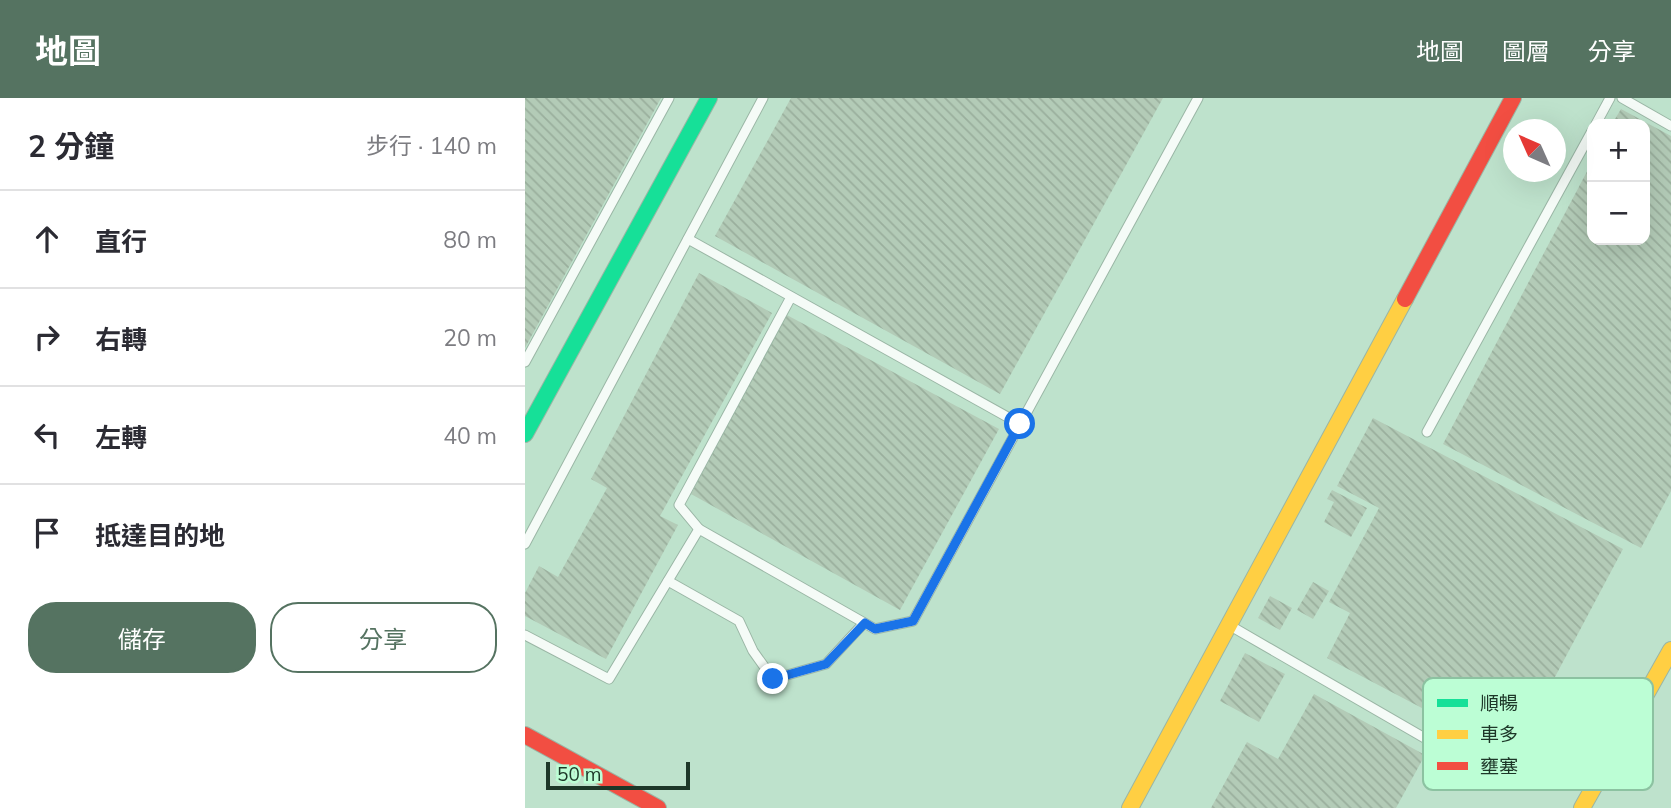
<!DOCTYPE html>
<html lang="zh-TW">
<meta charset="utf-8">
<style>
body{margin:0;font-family:Mulish,"Noto Sans TC",sans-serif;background:#f2f2f3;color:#2b2b33}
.controls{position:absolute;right:21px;top:21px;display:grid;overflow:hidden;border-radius:14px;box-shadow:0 7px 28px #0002}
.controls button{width:63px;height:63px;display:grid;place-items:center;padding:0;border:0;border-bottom:2px solid #e1e1e2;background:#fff;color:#2b2b33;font:35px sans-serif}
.compass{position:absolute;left:978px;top:21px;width:63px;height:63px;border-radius:50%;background:#fff;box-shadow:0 7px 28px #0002;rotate:315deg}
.scale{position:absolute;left:21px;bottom:18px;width:144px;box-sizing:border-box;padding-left:7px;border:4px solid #1d3728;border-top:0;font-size:19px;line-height:24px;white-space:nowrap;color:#1d3728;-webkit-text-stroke:5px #bcfed5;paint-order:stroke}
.stop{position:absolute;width:21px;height:21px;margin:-16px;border:5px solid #1a73e8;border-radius:50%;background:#fff}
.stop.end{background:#1a73e8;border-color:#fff;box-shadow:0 2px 7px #0008}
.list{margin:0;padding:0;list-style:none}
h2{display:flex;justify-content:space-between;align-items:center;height:91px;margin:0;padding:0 28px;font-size:30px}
h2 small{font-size:23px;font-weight:400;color:#7c7c81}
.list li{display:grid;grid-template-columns:46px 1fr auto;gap:21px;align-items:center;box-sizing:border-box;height:98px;padding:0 28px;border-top:2px solid #e1e1e2}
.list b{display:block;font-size:26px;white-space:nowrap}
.list em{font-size:23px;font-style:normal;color:#7c7c81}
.actions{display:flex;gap:14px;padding:21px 28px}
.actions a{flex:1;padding:16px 0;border:2px solid #557361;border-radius:28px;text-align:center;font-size:24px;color:#557361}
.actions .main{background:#557361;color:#fff}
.icon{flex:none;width:38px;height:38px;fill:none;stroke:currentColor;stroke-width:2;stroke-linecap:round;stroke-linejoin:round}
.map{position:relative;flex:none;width:1146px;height:710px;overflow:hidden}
header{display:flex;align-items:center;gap:42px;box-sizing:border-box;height:98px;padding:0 35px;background:#557361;color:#fff}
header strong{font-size:33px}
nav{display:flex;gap:38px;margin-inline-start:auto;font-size:24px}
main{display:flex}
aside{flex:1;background:#fff}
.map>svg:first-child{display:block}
.building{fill:url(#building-back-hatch)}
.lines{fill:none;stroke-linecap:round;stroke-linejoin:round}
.lane-casing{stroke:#9ab6a5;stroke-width:11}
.fast-casing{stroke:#9ab6a5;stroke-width:18}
.slow-casing{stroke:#9ab6a5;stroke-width:18}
.jam-casing{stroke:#9ab6a5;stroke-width:18}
.lane{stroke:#f5fbf7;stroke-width:9}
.fast{stroke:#16e098;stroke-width:16}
.slow{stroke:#ffcf43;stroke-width:16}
.jam{stroke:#f24e42;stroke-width:16}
.route{stroke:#1a73e8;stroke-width:9}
.key{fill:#bcfed5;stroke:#8cc2a1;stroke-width:2}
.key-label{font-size:19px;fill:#1d3728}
</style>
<header>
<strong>地圖</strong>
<nav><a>地圖</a><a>圖層</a><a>分享</a></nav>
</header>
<main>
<aside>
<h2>2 分鐘<small>步行 · 140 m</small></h2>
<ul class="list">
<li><svg class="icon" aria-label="ahead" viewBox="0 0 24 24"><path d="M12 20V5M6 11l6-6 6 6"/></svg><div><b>直行</b></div><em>80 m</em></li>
<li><svg class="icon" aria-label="right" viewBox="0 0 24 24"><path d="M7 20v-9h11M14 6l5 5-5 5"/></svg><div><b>右轉</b></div><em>20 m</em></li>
<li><svg class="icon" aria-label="left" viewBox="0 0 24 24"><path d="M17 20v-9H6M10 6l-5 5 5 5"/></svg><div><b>左轉</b></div><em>40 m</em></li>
<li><svg class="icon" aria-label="arrive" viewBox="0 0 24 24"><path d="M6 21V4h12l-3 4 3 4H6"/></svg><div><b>抵達目的地</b></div></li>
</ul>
<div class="actions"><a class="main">儲存</a><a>分享</a></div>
</aside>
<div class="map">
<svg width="1146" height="710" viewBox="0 0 1146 710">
<defs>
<pattern id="building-back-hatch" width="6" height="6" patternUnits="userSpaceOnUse" patternTransform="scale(1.75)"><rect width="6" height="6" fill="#b3cbb7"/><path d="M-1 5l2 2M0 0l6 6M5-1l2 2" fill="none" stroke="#9aaf9d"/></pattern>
</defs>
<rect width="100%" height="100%" fill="#bee2cc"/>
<g class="building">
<path d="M0 0H136L0 250Z"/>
<path d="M266 0H638L475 296 190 138Z"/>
<path d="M1096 11 1146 38V393L1116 450 918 346 1067 64V142H1120V26H1087Z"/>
<path d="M174 175 247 215 135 418 153 427 81 561 0 518V495L14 468 33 479 82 390 66 381Z"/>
<path d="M260 216 474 331 375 512 166 396Z"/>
<path d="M848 320 1098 451 988 658 802 560 825 515 804 504 854 410 812 388Z"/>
<path d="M807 392 842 410 826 439 799 424 809 404 802 401Z"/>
<path d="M788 484 804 493 788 521 772 512Z"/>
<path d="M745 498 767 510 755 532 733 520Z"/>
<path d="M720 555 760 576 734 624 695 603Z"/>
<path d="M789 596 900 657 871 710H686L722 644 753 661Z"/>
</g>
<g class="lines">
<g class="lane-casing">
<g id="lane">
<path d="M1097 0 1146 28"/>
<path d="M1071 26 1085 0"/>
<path d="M163 141 495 326"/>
<path d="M0 264 144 0"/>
<path d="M902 334 1067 33"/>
<path d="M174 431 154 407 266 199"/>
<path d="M0 446 238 0"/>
<path d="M143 483 214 523 228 553 248 581 301 566 339 525"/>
<path d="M704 527 974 683"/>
<path d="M0 537 84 581 174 431 350 531 388 523 673 0"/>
</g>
</g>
<g class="fast-casing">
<path id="fast" d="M0 336 184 0"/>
</g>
<g class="slow-casing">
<g id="slow">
<path d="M605 710 880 201"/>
<path d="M1057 710 1146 552"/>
</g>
</g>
<g class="jam-casing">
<g id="jam">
<path d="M880 201 988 0"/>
<path d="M0 637 133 710"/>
</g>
</g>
<use href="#lane" class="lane"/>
<use href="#fast" class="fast"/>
<use href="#slow" class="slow"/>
<use href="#jam" class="jam"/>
</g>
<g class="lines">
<path class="route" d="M248 581 301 566 340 525 350 531 388 523 495 326"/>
</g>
<rect x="898" y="580" width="230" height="112" rx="10" class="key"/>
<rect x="912" y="601" width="31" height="8" fill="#16e098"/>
<rect x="912" y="632" width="31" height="9" fill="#ffcf43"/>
<rect x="912" y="664" width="31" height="8" fill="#f24e42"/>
<g class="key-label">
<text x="955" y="612">順暢</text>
<text x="955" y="643">車多</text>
<text x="955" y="675">壅塞</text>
</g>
</svg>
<div class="controls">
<button>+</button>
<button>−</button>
</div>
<svg class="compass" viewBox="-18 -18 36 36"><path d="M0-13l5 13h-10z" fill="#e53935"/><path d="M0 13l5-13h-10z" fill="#7c7c81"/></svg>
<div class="scale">50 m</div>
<div class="stop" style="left:495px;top:326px"></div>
<div class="stop end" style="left:248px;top:581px"></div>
</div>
</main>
